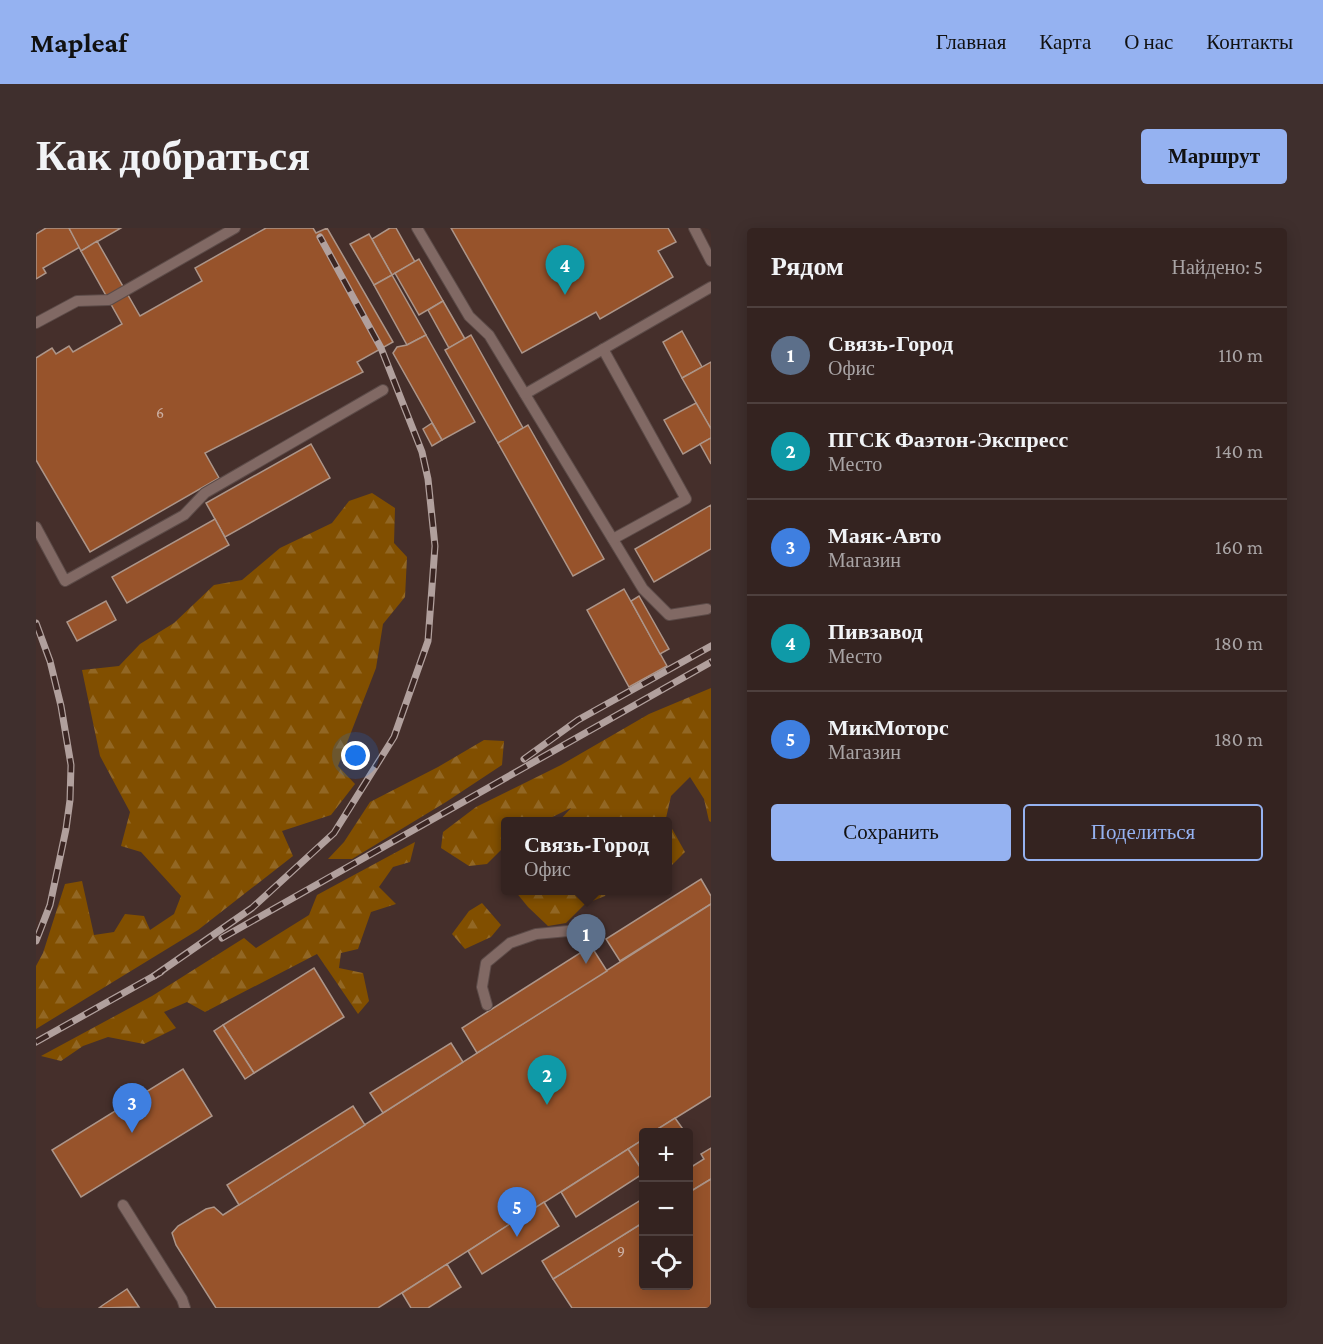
<!DOCTYPE html>
<html lang="ru">
<meta charset="utf-8">
<style>
body{margin:0;font-family:"Crimson Pro",serif;background:#3f2f2d;color:#f1f3f6}
.controls{position:absolute;right:18px;bottom:18px;display:grid;overflow:hidden;border-radius:6px;box-shadow:0 3px 15px #0003}
.controls button{width:54px;height:54px;display:grid;place-items:center;padding:0;border:0;border-bottom:2px solid #4e403e;background:#342320;color:#f1f3f6;font:30px sans-serif}
.you{position:absolute;left:320px;top:528px;width:21px;height:21px;margin:-15px;border:4px solid #fff;border-radius:50%;background:#1a73e8;box-shadow:0 0 0 9px #1a73e833}
.badge{display:grid;place-items:center;width:39px;height:39px;border-radius:50%;background:#95b2f1;color:#fff;font-size:20px;font-weight:700}
.pin{position:absolute;translate:-50% -50px;filter:drop-shadow(0 2px 3px #0008)}
.pin::after{content:'';position:absolute;top:32px;width:21px;height:18px;background:inherit;clip-path:polygon(0 0,100% 0,50% 100%)}
.popup{position:absolute;left:465px;top:589px;width:171px;height:78px;box-sizing:border-box;display:grid;place-content:center;border-radius:6px;background:#342320;filter:drop-shadow(0 2px 4px #0005);font-size:20px;white-space:nowrap;color:#a9a4a5}
.popup b{font-size:22px;color:#f1f3f6}
.popup::after{content:'';position:absolute;left:50%;top:100%;margin-left:-12px;border:12px solid transparent;border-top-color:#342320}
.list{margin:0;padding:0;list-style:none}
h2{display:flex;justify-content:space-between;align-items:center;height:78px;margin:0;padding:0 24px;font-size:26px}
h2 small{font-size:20px;font-weight:400;color:#a9a4a5}
.list li{display:grid;grid-template-columns:39px 1fr auto;gap:18px;align-items:center;box-sizing:border-box;height:96px;padding:0 24px;border-top:2px solid #4e403e}
.list b{display:block;font-size:22px;white-space:nowrap}
.list p{margin:0;font-size:20px;white-space:nowrap;color:#a9a4a5}
.list em{font-size:20px;font-style:normal;color:#a9a4a5}
.actions{display:flex;gap:12px;padding:18px 24px}
.actions a{flex:1;padding:14px 0;border:2px solid #95b2f1;border-radius:6px;text-align:center;font-size:21px;color:#95b2f1}
.actions .main{background:#95b2f1;color:#111}
.icon{flex:none;width:33px;height:33px;fill:none;stroke:currentColor;stroke-width:2;stroke-linecap:round;stroke-linejoin:round}
.map{position:relative;flex:none;width:675px;height:1080px;overflow:hidden;border-radius:6px}
header{display:flex;align-items:center;gap:36px;box-sizing:border-box;height:84px;padding:0 30px;background:#95b2f1;color:#111}
header strong{font-size:28px}
nav{display:flex;gap:33px;margin-inline-start:auto;font-size:21px}
.intro{display:flex;align-items:center;justify-content:space-between;box-sizing:border-box;height:144px;padding:0 36px}
h1{margin:0;font-size:42px}
.button{padding:15px 27px;border-radius:6px;background:#95b2f1;color:#111;font-size:21px;font-weight:700}
main{display:flex;gap:36px;padding:0 36px}
aside{flex:1;background:#342320;border-radius:6px;box-shadow:0 3px 15px #0003}
.map>svg:first-child{display:block}
.forest{fill:url(#forest-firs)}
.building{fill:#97532b;stroke:#ac9589;stroke-width:1.5}
.lines{fill:none;stroke-linecap:round;stroke-linejoin:round}
.lane-casing{stroke:#5c4b48;stroke-width:12}
.lane{stroke:#816964;stroke-width:10}
.rail-casing{stroke:#b1a09d;stroke-width:7}
.rail{stroke:#3a2522;stroke-width:4.5;stroke-dasharray:14;stroke-linecap:butt}
.labels{text-anchor:middle;stroke-width:5;stroke-linejoin:round;paint-order:stroke}
.number-label{font-size:16px;fill:#ccb0a4}
</style>
<header>
<strong>Mapleaf</strong>
<nav><a>Главная</a><a>Карта</a><a>О нас</a><a>Контакты</a></nav>
</header>
<div class="intro"><h1>Как добраться</h1><a class="button">Маршрут</a></div>
<main>
<div class="map">
<svg width="675" height="1080" viewBox="0 0 675 1080">
<defs>
<pattern id="forest-firs" width="22" height="20" patternUnits="userSpaceOnUse" patternTransform="scale(1.5)"><rect width="22" height="20" fill="#814f00"/><path d="M5 1l3.5 6h-7zM16 11l3.5 6h-7z" fill="#926724"/></pattern>
</defs>
<rect width="100%" height="100%" fill="#452f2b"/>
<g class="forest">
<path d="M336 265 359 280 358 315 371 329 369 369 347 396 340 440 302 538 319 556 295 587 246 603 257 628 162 702 0 801V738L7 725 29 656 46 653 58 707 78 704 89 686 108 688 114 702 138 686 145 668 105 624 85 618 94 584 64 528 46 442 83 438 104 416 138 395 178 357 206 352 244 320 296 295 313 273Z"/>
<path d="M675 460V594L673 593 668 571 654 549 635 568 630 590 649 624 631 642V594L605 593V592L523 593 535 580 508 593 469 594V618L451 636 433 638 405 620 407 604 440 579 525 537 613 486Z"/>
<path d="M448 512 468 513 466 537 410 574 316 631H292L308 614 334 574 402 539Z"/>
<path d="M379 614 374 634 357 639 343 659 360 676 335 684 322 721 305 725 303 740 327 745 333 773 322 786 281 726 169 784 151 774 128 784 140 800 108 816 72 809 47 818 25 833 5 828 116 768 208 710 220 720 273 687 281 667Z"/>
<path d="M479 663H571L569 668 549 676 530 695 512 698 492 679Z"/>
<path d="M446 675 465 697 455 709 429 721 416 706 433 683Z"/>
</g>
<g class="building">
<path d="M10 0H33L44 19 7 40 10 45 0 51V6Z"/>
<path d="M33 0H85L45 23Z"/>
<path d="M230 0H277L280 5 291 0 357 114 321 134 327 144 169 225 183 250 54 324 0 232V130L16 120 20 126 33 118 37 124 86 96 45 23 61 13 104 88 166 53 159 40Z"/>
<path d="M354 0H360L379 34 356 47 336 11Z"/>
<path d="M415 0H632L640 14 622 23 637 49 564 91 560 84 486 125Z"/>
<path d="M333 6 356 47 338 57 314 16Z"/>
<path d="M383 31 407 73 383 87 359 45Z"/>
<path d="M356 47 390 107 371 117 338 57Z"/>
<path d="M407 73 429 111 413 120 392 82Z"/>
<path d="M646 103 666 139 646 150 627 114Z"/>
<path d="M390 107 439 194 406 212 357 125 361 119 371 117Z"/>
<path d="M435 107 487 200 462 215 409 122Z"/>
<path d="M675 134V201L646 150Z"/>
<path d="M660 175 675 201V210L647 226 628 192Z"/>
<path d="M396 195 406 212 396 218 387 201Z"/>
<path d="M492 197 568 331 537 348 462 215Z"/>
<path d="M675 210V236L664 216Z"/>
<path d="M275 216 294 250 189 309 170 275Z"/>
<path d="M675 277V321L618 354 599 321Z"/>
<path d="M179 291 193 317 91 375 76 349Z"/>
<path d="M588 361 631 438 593 459 551 382Z"/>
<path d="M603 368 633 421 624 426 595 373Z"/>
<path d="M70 373 80 392 41 413 31 394Z"/>
<path d="M665 651 675 668V676L584 733 570 711Z"/>
<path d="M675 676V868L617 904H608V911L342 1080H180L140 1017 136 1005 142 998 170 981 178 979 187 987Z"/>
<path d="M555 718 571 743 441 825 426 800Z"/>
<path d="M278 740 308 789 218 845 187 797Z"/>
<path d="M187 797 218 845 209 851 178 803Z"/>
<path d="M415 815 427 834 347 885 334 865Z"/>
<path d="M147 841 176 888 45 969 16 922Z"/>
<path d="M317 878 329 897 203 977 191 957Z"/>
<path d="M639 890 649 904H617Z"/>
<path d="M608 911V944L592 921Z"/>
<path d="M675 920V951L652 965V941L668 931 665 926Z"/>
<path d="M592 921 608 945 540 989 525 964Z"/>
<path d="M675 951V1080H536L517 1051 608 994V1058H652V965Z"/>
<path d="M608 970V994L517 1051 506 1033Z"/>
<path d="M508 974 523 998 446 1046 432 1023Z"/>
<path d="M411 1036 425 1059 392 1080H375L366 1065Z"/>
<path d="M91 1061 103 1079 63 1080 67 1077Z"/>
</g>
<g class="lines">
<g class="lane-casing">
<g id="lane">
<path d="M381 0 433 88 453 107 607 361 633 387 671 381"/>
<path d="M658 0 675 33"/>
<path d="M0 95 41 73 73 72 199 0"/>
<path d="M567 121 650 271 577 311"/>
<path d="M489 166 675 59"/>
<path d="M0 299 29 353 148 287 169 265 347 162"/>
<path d="M451 777 446 759 450 735 474 715 500 706 532 703 551 712"/>
<path d="M87 977 146 1071 149 1080"/>
</g>
</g>
<use href="#lane" class="lane"/>
<g class="rail-casing">
<g id="rail">
<path d="M0 395 14 433 25 478 35 537 34 572 30 601 14 677 0 713"/>
<path d="M488 531 542 492 675 418"/>
<path d="M186 710 675 434"/>
<path d="M118 748 216 680 298 605 358 509 392 413 399 318 392 251 386 224 345 120 284 9"/>
<path d="M0 814 125 744"/>
</g>
</g>
<use href="#rail" class="rail"/>
</g>
<g class="labels">
<g class="number-label">
<text x="124" y="190">6</text>
<text x="585" y="1028">9</text>
</g>
</g>
</svg>
<div class="controls">
<button>+</button>
<button>−</button>
<button><svg class="icon" aria-label="locate" viewBox="0 0 24 24"><circle cx="12" cy="12" r="6"/><path d="M12 2v4M12 18v4M2 12h4M18 12h4"/></svg></button>
</div>
<div class="you"></div>
<div class="pin badge" style="left:550px;top:736px;background:#5c6f8a">1</div>
<div class="popup"><b>Связь-Город</b>Офис</div>
<div class="pin badge" style="left:511px;top:877px;background:#0f9aa8">2</div>
<div class="pin badge" style="left:96px;top:905px;background:#3f7fe0">3</div>
<div class="pin badge" style="left:529px;top:67px;background:#0f9aa8">4</div>
<div class="pin badge" style="left:481px;top:1009px;background:#3f7fe0">5</div>
</div>
<aside>
<h2>Рядом<small>Найдено: 5</small></h2>
<ul class="list">
<li><span class="badge" style="background:#5c6f8a">1</span><div><b>Связь-Город</b><p>Офис</p></div><em>110 m</em></li>
<li><span class="badge" style="background:#0f9aa8">2</span><div><b>ПГСК Фаэтон-Экспресс</b><p>Место</p></div><em>140 m</em></li>
<li><span class="badge" style="background:#3f7fe0">3</span><div><b>Маяк-Авто</b><p>Магазин</p></div><em>160 m</em></li>
<li><span class="badge" style="background:#0f9aa8">4</span><div><b>Пивзавод</b><p>Место</p></div><em>180 m</em></li>
<li><span class="badge" style="background:#3f7fe0">5</span><div><b>МикМоторс</b><p>Магазин</p></div><em>180 m</em></li>
</ul>
<div class="actions"><a class="main">Сохранить</a><a>Поделиться</a></div>
</aside>
</main>
